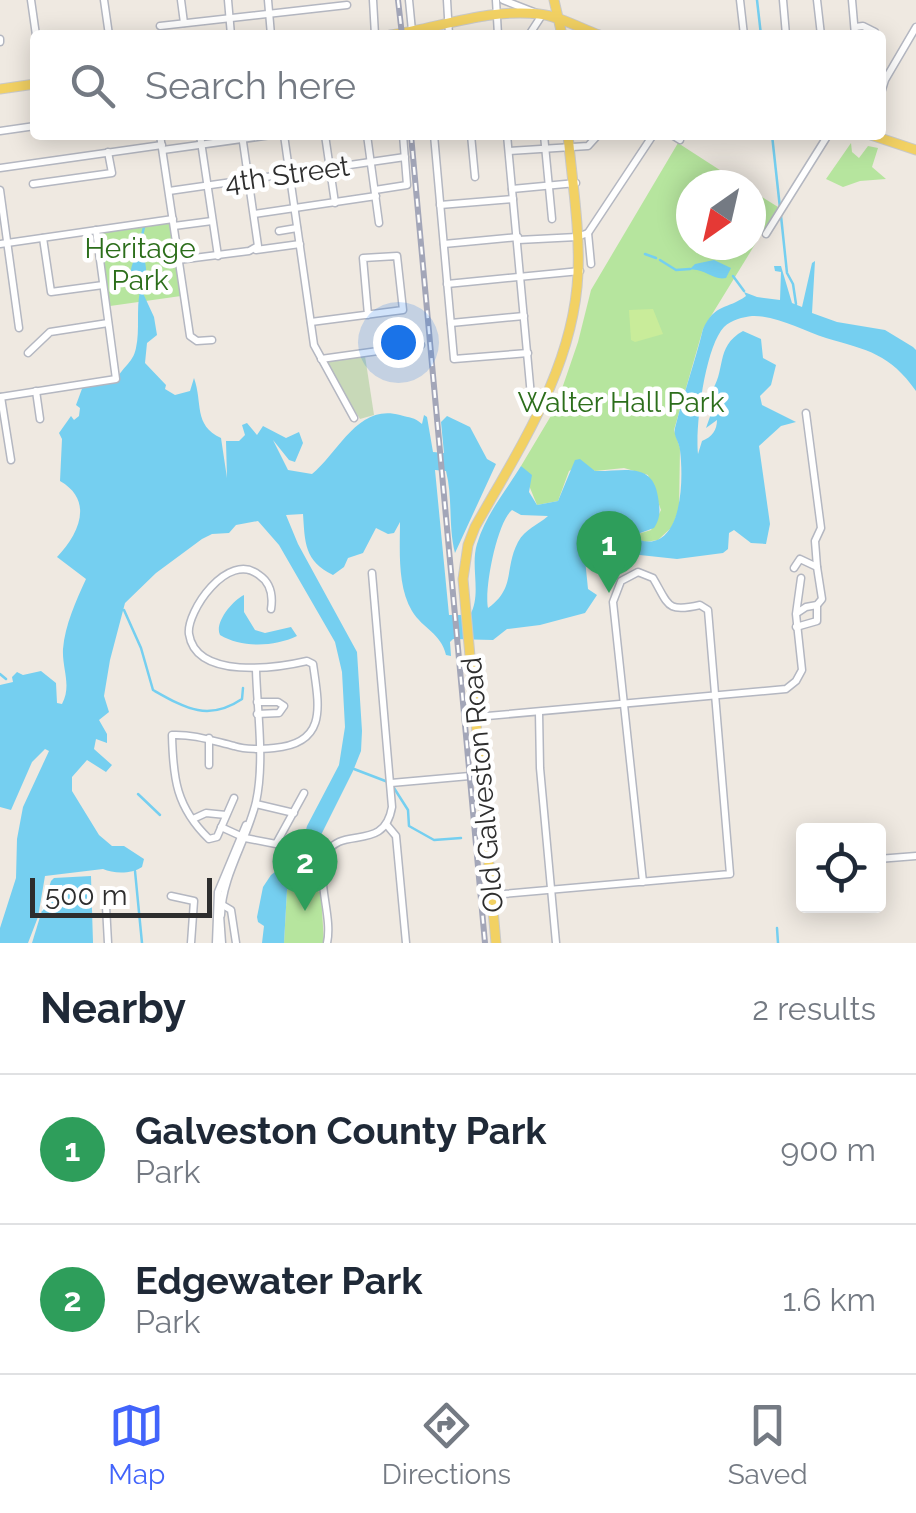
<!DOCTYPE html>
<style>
body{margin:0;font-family:Raleway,sans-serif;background:#f6f6f7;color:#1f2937}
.controls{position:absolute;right:30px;bottom:30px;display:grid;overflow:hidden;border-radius:10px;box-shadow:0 5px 25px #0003}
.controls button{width:90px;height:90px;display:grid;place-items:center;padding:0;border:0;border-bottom:2px solid #e0e1e3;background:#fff;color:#1f2937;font:50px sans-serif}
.compass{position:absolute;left:676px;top:170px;width:90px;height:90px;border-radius:50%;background:#fff;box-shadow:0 5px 25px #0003;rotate:214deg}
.scale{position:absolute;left:30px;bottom:25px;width:182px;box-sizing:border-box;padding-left:10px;border:5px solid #2e2e2e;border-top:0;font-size:28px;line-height:35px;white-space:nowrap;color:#2e2e2e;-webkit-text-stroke:8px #fff;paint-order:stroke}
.you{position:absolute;left:398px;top:342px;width:35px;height:35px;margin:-25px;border:8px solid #fff;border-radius:50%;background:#1a73e8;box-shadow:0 0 0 15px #1a73e833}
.badge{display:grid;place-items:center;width:65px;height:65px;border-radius:50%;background:#4264fb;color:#fff;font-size:32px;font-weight:700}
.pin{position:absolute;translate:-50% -82px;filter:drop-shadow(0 2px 5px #0008)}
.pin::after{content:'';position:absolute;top:52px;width:35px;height:30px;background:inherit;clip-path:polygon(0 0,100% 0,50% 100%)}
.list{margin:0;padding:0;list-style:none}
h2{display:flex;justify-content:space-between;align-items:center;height:130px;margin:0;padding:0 40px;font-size:42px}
h2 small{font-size:32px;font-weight:400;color:#747a83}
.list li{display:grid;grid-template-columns:65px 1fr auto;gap:30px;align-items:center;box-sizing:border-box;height:150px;padding:0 40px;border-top:2px solid #e0e1e3}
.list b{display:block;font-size:38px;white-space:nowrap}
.list p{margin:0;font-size:32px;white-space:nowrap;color:#747a83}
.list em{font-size:32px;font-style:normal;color:#747a83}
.icon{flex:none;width:55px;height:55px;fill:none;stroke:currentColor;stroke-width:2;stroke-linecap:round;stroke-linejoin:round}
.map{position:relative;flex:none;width:916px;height:943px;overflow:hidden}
.search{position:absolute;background:#fff;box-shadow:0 5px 25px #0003;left:30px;right:30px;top:30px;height:110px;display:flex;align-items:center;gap:25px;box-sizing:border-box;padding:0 35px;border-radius:10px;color:#747a83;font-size:38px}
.sheet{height:430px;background:#fff}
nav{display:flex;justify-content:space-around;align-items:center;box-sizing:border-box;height:140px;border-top:2px solid #e0e1e3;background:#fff;font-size:28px;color:#747a83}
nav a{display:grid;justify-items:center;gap:5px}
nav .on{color:#4264fb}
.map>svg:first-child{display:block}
.green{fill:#b6e59e}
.cemetery{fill:#c8d9b8}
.pitch{fill:#c9ec9a}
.water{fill:#75cff0;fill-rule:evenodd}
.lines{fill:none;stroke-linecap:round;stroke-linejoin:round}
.stream{stroke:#75cff0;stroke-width:2.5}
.minor-casing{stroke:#b4b7c1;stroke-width:9}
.major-casing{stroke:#c9c9c9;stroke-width:11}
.minor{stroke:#fff;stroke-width:6}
.major{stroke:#f2d163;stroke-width:9}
.rail-casing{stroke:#a3a6b8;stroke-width:6}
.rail{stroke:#fff;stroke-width:2.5;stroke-dasharray:8;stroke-linecap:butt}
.labels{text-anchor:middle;stroke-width:9;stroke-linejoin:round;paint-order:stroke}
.street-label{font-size:28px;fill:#2e2e2e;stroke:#fff}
.park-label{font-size:28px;fill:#2c6e1b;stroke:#fff}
</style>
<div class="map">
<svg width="916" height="943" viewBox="0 0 916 943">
<rect width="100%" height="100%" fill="#efe9e1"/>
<g class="green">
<path d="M678 143 743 185H691V245H751V190L778 207 703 329 674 430 680 448 679 509 672 527 658 540 645 542 631 536 651 530 661 510 648 475 624 468 595 471 583 464 569 471 558 501 537 505 521 466 555 409 578 342 591 290Z"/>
<path d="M851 143 852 152 859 158 868 146 878 148 872 167 886 179 860 181 843 187 826 179Z"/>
<path d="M170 223 181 296 110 306 100 233Z"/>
<path d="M307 879 309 885 321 893 324 943H284L287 890 294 882Z"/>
</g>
<path class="cemetery" d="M365 356 374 415 360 419 324 362Z"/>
<path class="pitch" d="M653 309 663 334 635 342 631 340 629 310Z"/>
<g class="water">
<path d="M139 249C148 260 148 280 142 291L154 317 157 335 147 343 145 363 166 385 165 389 175 395 190 391 194 378C203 403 193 425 221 438L227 478 226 441H239L245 435 242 425 247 423 257 435 263 426 286 438 299 432 303 443 295 462 289 460 273 440 288 470 312 474C339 452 358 403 400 415 410 418 414 417 422 424L424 415 427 417 433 452 444 453 441 422 447 416 470 427 487 459 496 464 455 553C448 526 453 498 446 471L435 470 449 615H470C482 594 470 567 477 544 486 514 505 492 521 466L532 475 529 492 537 505 558 501 575 460 580 459 595 471C621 472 653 460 658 497 660 510 661 517 654 528L632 536C641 542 651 544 661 538 683 524 683 474 680 450 679 441 673 436 675 428 683 395 695 362 703 329 715 303 727 310 746 296L744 292 757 297 780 300 781 272 775 271 774 266H781L792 303 802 307 812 263 815 261 812 313 837 322 885 330 913 347 916 350V391C890 354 868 350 826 338 804 331 776 315 752 316 743 317 731 320 724 327 705 347 695 427 698 454L702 441C712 437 717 430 717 420L706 428 712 411 710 393C727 372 714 347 743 331L761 339 763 358 776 365 771 385 760 396 762 405 796 422 781 426 759 446 770 524 766 544 751 543 734 530 729 533 728 549 723 553 677 559 584 549 588 589 597 595 585 613 540 625 507 629 493 640 453 639 450 642 451 656 446 655C441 633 423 629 412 611 397 586 400 549 400 522L394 533 388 534 376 528 363 553 348 558 344 567 333 575C304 561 305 542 303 514L286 515 298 544 357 652 362 731 361 751 353 771 319 839V866L315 873 294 882 287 890 284 943H262L264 926 258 922 257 917 263 887 271 875 300 853 307 826 339 765 345 727 342 672 335 642 279 545 258 521 236 525 229 533 212 534 202 539 156 573 125 603 110 660 104 696 109 712 99 720 107 734V743L96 739 94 749 112 765 106 772 87 760 72 777V791L99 835 112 846H124L144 859 142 867C132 874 114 874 103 869L45 876 38 917 28 943H0V928L16 878 17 839 23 807 49 751 45 749 32 762 11 810 0 807V685L13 682 12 677 17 672 23 675 41 671 56 683 57 703 62 704C72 685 62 669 63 649 65 625 76 601 86 579L57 557C78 535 95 501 60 481L62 439 59 433 71 416 74 420 79 416 80 408 76 405 83 386 116 382C120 368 133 364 136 348 140 330 136 309 140 291 126 276 130 268 139 249ZM512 510 521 515 548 516C538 525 525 529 518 542 504 569 516 588 488 608 484 589 497 522 512 510Z"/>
<path d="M714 260 731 268 726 278C713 281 703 267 689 270L695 264Z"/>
<path d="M244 595V612L255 630 265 633 291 627 297 636C274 647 242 648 220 635 214 623 232 601 244 595Z"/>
<path d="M91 876 93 943H32L51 881 54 878Z"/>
</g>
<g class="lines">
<g class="stream">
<path d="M757 0 761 35"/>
<path d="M772 135 780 208"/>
<path d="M781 216 787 273 793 284 796 304"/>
<path d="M139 249 144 227"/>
<path d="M645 254 656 258"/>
<path d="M660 260 676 270 690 269"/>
<path d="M733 276 744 291"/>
<path d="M124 610 141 648 153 690C185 708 208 722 242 699L243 688"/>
<path d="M0 674 6 679"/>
<path d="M354 769 388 782"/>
<path d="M394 788 408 810 409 826 434 840 461 838"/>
<path d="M138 794 160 815"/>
<path d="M135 871 142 943"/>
<path d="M777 928 778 943"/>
</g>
<g class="minor-casing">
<g id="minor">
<path d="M31 0 36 35"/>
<path d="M104 0 109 35"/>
<path d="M181 0 184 23"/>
<path d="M228 0 231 35"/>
<path d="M268 0 271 35"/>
<path d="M373 0 375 35"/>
<path d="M409 0 412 31"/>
<path d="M447 0 449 35"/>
<path d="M496 0 498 35"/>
<path d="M503 0 539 14"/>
<path d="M740 0 744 35"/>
<path d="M783 0 786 35"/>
<path d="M817 0 821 35"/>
<path d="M852 0 855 35"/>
<path d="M160 26 347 5"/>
<path d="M855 27 863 26 875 32"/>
<path d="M529 35 542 15"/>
<path d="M0 39V42"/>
<path d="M881 93 885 80 916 27"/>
<path d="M0 131 35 126"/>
<path d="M160 135 190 336 197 341 212 340"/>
<path d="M200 135 218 256"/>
<path d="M284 135 314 345 354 418"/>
<path d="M325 135 335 203"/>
<path d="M367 135 379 223"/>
<path d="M434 135 454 359 528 353"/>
<path d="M471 135 475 177"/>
<path d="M507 135 531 396 541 409"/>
<path d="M544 135 552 219"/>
<path d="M672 135 680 140"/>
<path d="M163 150 271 135"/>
<path d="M509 151 588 146 598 135"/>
<path d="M0 168 162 145"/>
<path d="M33 184 112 173 108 152"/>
<path d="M512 189 576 183"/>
<path d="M0 190 19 328"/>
<path d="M375 190 407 185 403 135"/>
<path d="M169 191 405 157"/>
<path d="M440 205 513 199"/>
<path d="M254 214 376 196"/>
<path d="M174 226 212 221"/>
<path d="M279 231 297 228"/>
<path d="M588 233 591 264"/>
<path d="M766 234 828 135"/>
<path d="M43 238 51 292 103 285"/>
<path d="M518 240 577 237 588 233 653 135"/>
<path d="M0 244 173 219"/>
<path d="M444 244 518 237"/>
<path d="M256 250 300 244"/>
<path d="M178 260 249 251 258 246 242 135"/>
<path d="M447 284 580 271"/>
<path d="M311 322 403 310 397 256 363 258 368 315"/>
<path d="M451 323 524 316"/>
<path d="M28 353 50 332 108 323"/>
<path d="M321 359 421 345"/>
<path d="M36 391 40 419"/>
<path d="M0 397 116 379 96 230"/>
<path d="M1 397 11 460"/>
<path d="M806 413 821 528 815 541 817 567"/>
<path d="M794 568 800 559 817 567 822 599 817 605 806 607 797 613"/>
<path d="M796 627 817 621V605"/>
<path d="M257 702H278L284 706 279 713 257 714"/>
<path d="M539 712 540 768 556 943"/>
<path d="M476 717 786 689 796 681 802 670 796 614 801 578"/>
<path d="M209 738V765"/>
<path d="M391 783 481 775"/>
<path d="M234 798 217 837 209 839C176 807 173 778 172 735 194 734 213 741 234 746 247 750 261 749 274 748 328 743 319 706 313 664L307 661C277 668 196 680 189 634 186 612 228 550 259 575 271 583 273 596 271 609"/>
<path d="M256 804 294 813"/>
<path d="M193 819 206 813 226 815"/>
<path d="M386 824 396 836 406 943"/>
<path d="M221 827 245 838 276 844 304 793"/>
<path d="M878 859 916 856"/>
<path d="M492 895 730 874 708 610 700 605C666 613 669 605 653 578L638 572 621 581 613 602 643 882"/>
<path d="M171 896 194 901 191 943"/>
<path d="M221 904 231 910 236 943"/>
<path d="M106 906 108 943"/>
<path d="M220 915 222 943"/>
<path d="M221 915C222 876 247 840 256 802 265 761 257 711 256 669"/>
<path d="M216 943 218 892 246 825"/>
<path d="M327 943C333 916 315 878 326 855 340 824 384 854 392 807L372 573"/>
</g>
</g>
<g class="major-casing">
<g id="major">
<path d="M554 0 562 35"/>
<path d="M390 35C439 28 489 8 539 14 559 16 580 28 599 35"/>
<path d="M0 89 35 84"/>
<path d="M871 135 916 150"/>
<path d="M496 943 463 579 468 545 475 527C520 447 574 367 578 273 580 227 572 181 568 135"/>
</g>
</g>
<use href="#minor" class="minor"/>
<use href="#major" class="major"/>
<g class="rail-casing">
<g id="rail">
<path d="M398 0 402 35"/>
<path d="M411 135 485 943"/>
</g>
</g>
<use href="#rail" class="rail"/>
</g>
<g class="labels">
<g class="street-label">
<text transform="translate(287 174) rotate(-8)" y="10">4th Street</text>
<text transform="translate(482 785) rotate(-95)" y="10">Old Galveston Road</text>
</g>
<g class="park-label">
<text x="140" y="258">Heritage<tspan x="140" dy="32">Park</tspan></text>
<text x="621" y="412">Walter Hall Park</text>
</g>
</g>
</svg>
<div class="controls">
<button><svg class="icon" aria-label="locate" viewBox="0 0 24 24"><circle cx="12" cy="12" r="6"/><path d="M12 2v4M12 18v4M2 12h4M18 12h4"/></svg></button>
</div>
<svg class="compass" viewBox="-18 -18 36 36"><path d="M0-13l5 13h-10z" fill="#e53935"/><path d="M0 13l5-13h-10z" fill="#747a83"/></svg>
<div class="scale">500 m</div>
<div class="you"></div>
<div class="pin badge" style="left:609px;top:593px;background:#2e9e5b">1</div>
<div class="pin badge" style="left:305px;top:911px;background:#2e9e5b">2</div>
<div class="search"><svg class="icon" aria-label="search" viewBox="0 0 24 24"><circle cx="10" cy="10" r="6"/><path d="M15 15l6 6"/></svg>Search here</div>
</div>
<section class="sheet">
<h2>Nearby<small>2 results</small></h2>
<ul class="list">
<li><span class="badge" style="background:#2e9e5b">1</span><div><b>Galveston County Park</b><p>Park</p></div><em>900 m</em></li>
<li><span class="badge" style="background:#2e9e5b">2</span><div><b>Edgewater Park</b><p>Park</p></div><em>1.6 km</em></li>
</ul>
</section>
<nav>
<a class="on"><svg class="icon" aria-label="map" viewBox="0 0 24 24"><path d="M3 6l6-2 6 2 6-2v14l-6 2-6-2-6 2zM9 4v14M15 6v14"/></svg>Map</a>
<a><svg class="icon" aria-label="directions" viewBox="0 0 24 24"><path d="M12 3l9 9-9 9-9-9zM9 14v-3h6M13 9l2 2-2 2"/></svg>Directions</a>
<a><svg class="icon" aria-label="saved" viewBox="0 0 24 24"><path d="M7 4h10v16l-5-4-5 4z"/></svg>Saved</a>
</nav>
